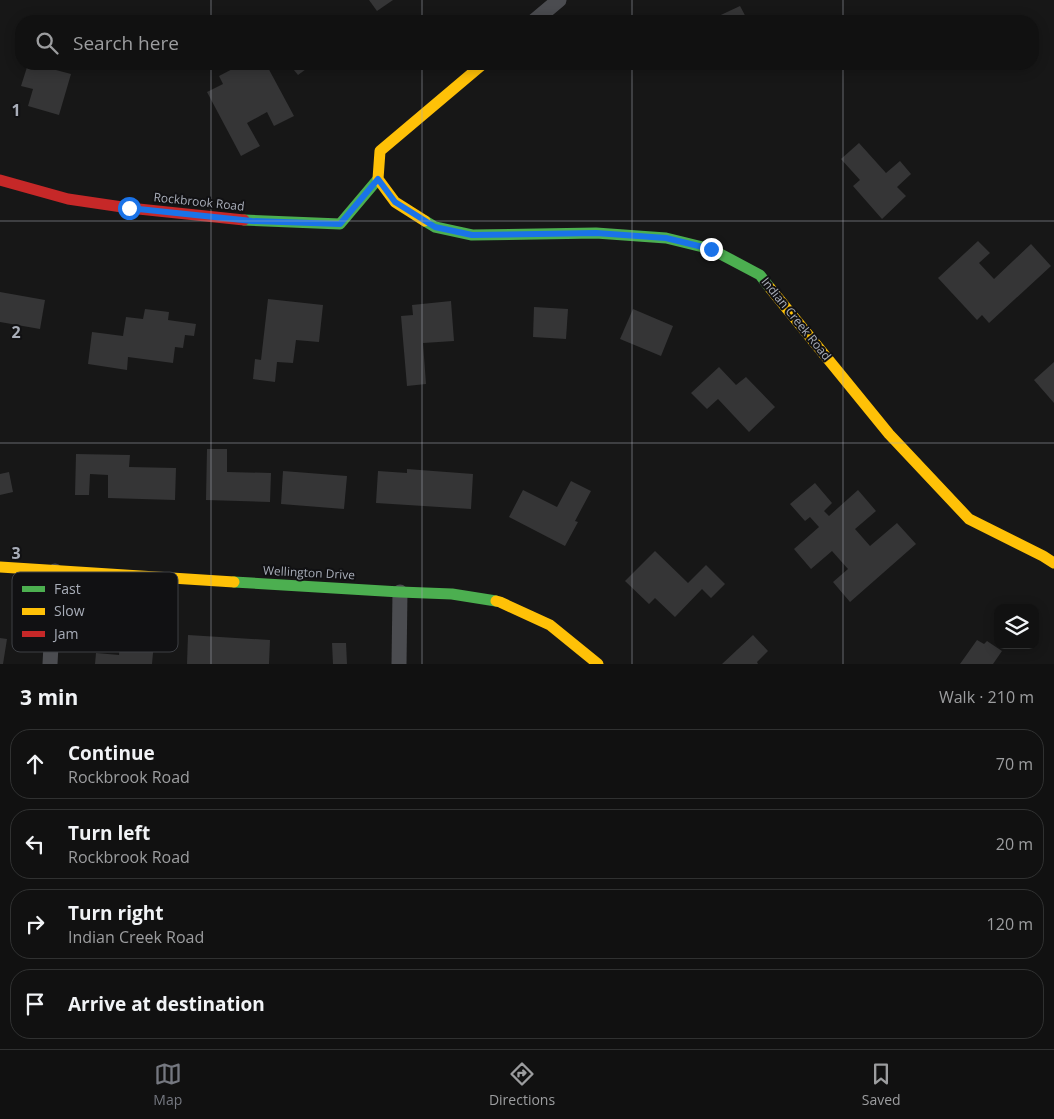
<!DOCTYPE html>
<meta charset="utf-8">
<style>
body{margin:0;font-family:"Open Sans",sans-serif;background:#1e1f1f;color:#f1f3f6}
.controls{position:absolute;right:15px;bottom:15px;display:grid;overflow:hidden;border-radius:10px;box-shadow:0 2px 12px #0003}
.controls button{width:45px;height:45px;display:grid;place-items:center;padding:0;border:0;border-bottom:1px solid #303131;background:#111;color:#f1f3f6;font:25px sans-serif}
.stop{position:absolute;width:15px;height:15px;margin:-11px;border:4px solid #1a73e8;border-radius:50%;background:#fff}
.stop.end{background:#1a73e8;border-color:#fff;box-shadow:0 1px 5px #0008}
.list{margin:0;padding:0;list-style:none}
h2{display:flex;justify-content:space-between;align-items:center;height:65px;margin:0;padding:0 20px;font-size:21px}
h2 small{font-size:16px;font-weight:400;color:#9c9d9f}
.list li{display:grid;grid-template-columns:32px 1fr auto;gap:15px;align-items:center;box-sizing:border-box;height:70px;margin:0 10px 10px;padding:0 10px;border:1px solid #303131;border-radius:20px}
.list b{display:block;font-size:19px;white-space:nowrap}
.list p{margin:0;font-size:16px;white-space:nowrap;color:#9c9d9f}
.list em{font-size:16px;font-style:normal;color:#9c9d9f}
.icon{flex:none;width:28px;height:28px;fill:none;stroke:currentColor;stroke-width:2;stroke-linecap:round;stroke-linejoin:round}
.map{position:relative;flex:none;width:1054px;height:664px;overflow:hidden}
.search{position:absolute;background:#111;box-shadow:0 2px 12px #0003;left:15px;right:15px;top:15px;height:55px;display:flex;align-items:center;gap:12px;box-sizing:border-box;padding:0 18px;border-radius:20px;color:#9c9d9f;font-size:19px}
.sheet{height:385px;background:#111}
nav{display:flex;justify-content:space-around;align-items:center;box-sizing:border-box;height:70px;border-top:1px solid #303131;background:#111;font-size:14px;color:#9c9d9f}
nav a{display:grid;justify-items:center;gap:2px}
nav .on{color:#757880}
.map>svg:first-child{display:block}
.building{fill:#353536}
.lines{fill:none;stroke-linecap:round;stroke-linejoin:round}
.street{stroke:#4b4c50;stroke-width:15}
.fast{stroke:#4caf50;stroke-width:11}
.slow{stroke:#ffc107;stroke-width:11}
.jam{stroke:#c62828;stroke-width:11}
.route{stroke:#1a73e8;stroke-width:6}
.grid{fill:none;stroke:#a8adb8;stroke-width:1;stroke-opacity:0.55}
.labels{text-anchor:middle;stroke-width:4;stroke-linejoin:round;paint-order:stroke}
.street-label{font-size:12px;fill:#a8adb8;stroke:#111113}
.key{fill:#111113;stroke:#3e4045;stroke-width:1}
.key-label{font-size:14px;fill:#a8adb8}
.grid-label{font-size:16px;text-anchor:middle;font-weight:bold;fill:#a8adb8;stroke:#111113;stroke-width:4;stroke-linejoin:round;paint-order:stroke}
</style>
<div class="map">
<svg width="1054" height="664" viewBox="0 0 1054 664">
<rect width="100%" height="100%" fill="#171717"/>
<g class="building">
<path d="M369 0H393L377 11Z"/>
<path d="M740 6 748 21H708Z"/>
<path d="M28 64 43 68 44 64H57L56 70 71 74 59 115 28 106 33 89 21 86Z"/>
<path d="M242 64H266L294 116 274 126 267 112 247 123 260 146 241 156 207 92 223 84 219 76Z"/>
<path d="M289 64H313L298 75Z"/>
<path d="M859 143 886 173 900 161 911 174 897 187 906 196 882 219 853 186 860 180 841 159Z"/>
<path d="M978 241 990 253 979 263 994 279 1031 244 1051 266 989 323 982 315 977 320 938 278Z"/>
<path d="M0 292 45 300 40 329 0 322Z"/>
<path d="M268 299 323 305 319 342 296 340 293 363 277 362 275 382 253 379 255 359 261 360Z"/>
<path d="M451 301 454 341 423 343 426 384 407 386 401 316 413 315 412 305Z"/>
<path d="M534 307 568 309 566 339 533 337Z"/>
<path d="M145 309 169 312 168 320 196 324 194 336 185 335 183 348 175 347 173 363 128 357 127 370 88 364 92 332 123 336 126 317 143 319Z"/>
<path d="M633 309 673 326 661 356 620 339Z"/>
<path d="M1054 362V403L1034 380Z"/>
<path d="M719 367 736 385 746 377 775 407 749 432 718 399 707 409 691 393Z"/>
<path d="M207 449H227V472L271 473 270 502 206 500Z"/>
<path d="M76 454 130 455 129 467 176 468 175 500 108 498V475L90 474 89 495H75Z"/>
<path d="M407 469 473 474 471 509 376 503 378 471 407 473Z"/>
<path d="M283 471 347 476 344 509 281 504Z"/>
<path d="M9 472 13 492 0 495V474Z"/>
<path d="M571 481 591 491 575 521 578 522 565 546 509 517 523 490 557 507Z"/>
<path d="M815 483 832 503 824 511 829 516 858 490 876 511 855 529 870 546 897 523 916 544 850 602 833 582 848 569 832 551 811 569 794 549 819 527 810 517 805 521 790 504Z"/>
<path d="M655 551 688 583 706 565 725 584 711 598 702 589 675 617 655 598 649 604 625 581Z"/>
<path d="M188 635 270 640 269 664H187Z"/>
<path d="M753 635 768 651 757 662 758 664H722Z"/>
<path d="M0 638 7 639 3 664H0Z"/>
<path d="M120 639 154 642 152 664H95L96 653 119 655Z"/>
<path d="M977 640 984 644 987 641 1002 651 993 664H960Z"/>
<path d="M332 643H346L347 664H333Z"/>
</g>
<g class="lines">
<g class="street">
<path d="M534 21 559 0"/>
<path d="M50 664 55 571"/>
<path d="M399 664 400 592"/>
</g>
<g class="fast">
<path d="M244 220 340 224 378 179"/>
<path d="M425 221 435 227 472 235 596 233 666 238 711 249 760 275 770 288"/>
<path d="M234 582 400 592 452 594 496 601"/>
</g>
<g class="slow">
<path d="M425 221 395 202 378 179 380 151 483 64"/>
<path d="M770 288 889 434 969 519 1043 556 1054 563"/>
<path d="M0 567 234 582"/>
<path d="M496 601 500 602 550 625 598 664"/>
</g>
<path class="jam" d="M0 180 68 199 129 208 244 220"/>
</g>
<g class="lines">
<path class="route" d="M129 208 252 221 340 224 378 179 395 202 435 227 472 235 596 233 666 238 711 249"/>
</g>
<path class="grid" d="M211 0V21M422 0V21M632 0V21M843 0V21M211 64V664M422 64V664M632 64V664M843 64V664M0 221H1054M0 443H1054"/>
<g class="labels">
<g class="street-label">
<text transform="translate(199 202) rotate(6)" y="4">Rockbrook Road</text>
<text transform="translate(796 319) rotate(51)" y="4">Indian Creek Road</text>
<text transform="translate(309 573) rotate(3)" y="4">Wellington Drive</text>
</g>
</g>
<rect x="12" y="572" width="166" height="80" rx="8" class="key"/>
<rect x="22" y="586" width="23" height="6" fill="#4caf50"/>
<rect x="22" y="608" width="23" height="7" fill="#ffc107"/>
<rect x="22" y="631" width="23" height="6" fill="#c62828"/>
<g class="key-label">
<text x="54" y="594">Fast</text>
<text x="54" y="616">Slow</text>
<text x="54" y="639">Jam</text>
</g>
<g class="grid-label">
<text x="16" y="116">1</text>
<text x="16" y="338">2</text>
<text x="16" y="559">3</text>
</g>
</svg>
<div class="controls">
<button><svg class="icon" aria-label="layers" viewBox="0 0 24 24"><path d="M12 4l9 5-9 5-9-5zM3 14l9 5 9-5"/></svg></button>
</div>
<div class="stop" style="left:129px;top:208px"></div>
<div class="stop end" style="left:711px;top:249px"></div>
<div class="search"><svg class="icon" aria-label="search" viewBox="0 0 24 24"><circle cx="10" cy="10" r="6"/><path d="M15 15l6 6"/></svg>Search here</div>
</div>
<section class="sheet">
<h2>3 min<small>Walk · 210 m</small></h2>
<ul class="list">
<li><svg class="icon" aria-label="ahead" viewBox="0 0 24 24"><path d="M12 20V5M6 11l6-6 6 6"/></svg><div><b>Continue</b><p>Rockbrook Road</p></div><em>70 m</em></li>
<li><svg class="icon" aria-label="left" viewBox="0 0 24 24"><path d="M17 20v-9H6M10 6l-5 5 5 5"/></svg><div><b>Turn left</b><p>Rockbrook Road</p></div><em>20 m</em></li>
<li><svg class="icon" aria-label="right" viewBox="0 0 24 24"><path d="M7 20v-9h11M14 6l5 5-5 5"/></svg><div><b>Turn right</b><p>Indian Creek Road</p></div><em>120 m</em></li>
<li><svg class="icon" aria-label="arrive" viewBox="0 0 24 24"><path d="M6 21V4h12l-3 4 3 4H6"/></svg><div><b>Arrive at destination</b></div></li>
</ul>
</section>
<nav>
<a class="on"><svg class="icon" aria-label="map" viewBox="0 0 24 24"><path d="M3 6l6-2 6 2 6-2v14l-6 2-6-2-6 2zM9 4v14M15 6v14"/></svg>Map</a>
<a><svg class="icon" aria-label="directions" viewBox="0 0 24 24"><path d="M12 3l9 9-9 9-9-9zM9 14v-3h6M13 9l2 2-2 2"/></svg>Directions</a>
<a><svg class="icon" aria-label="saved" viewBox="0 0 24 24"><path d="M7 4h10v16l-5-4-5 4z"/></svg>Saved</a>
</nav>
